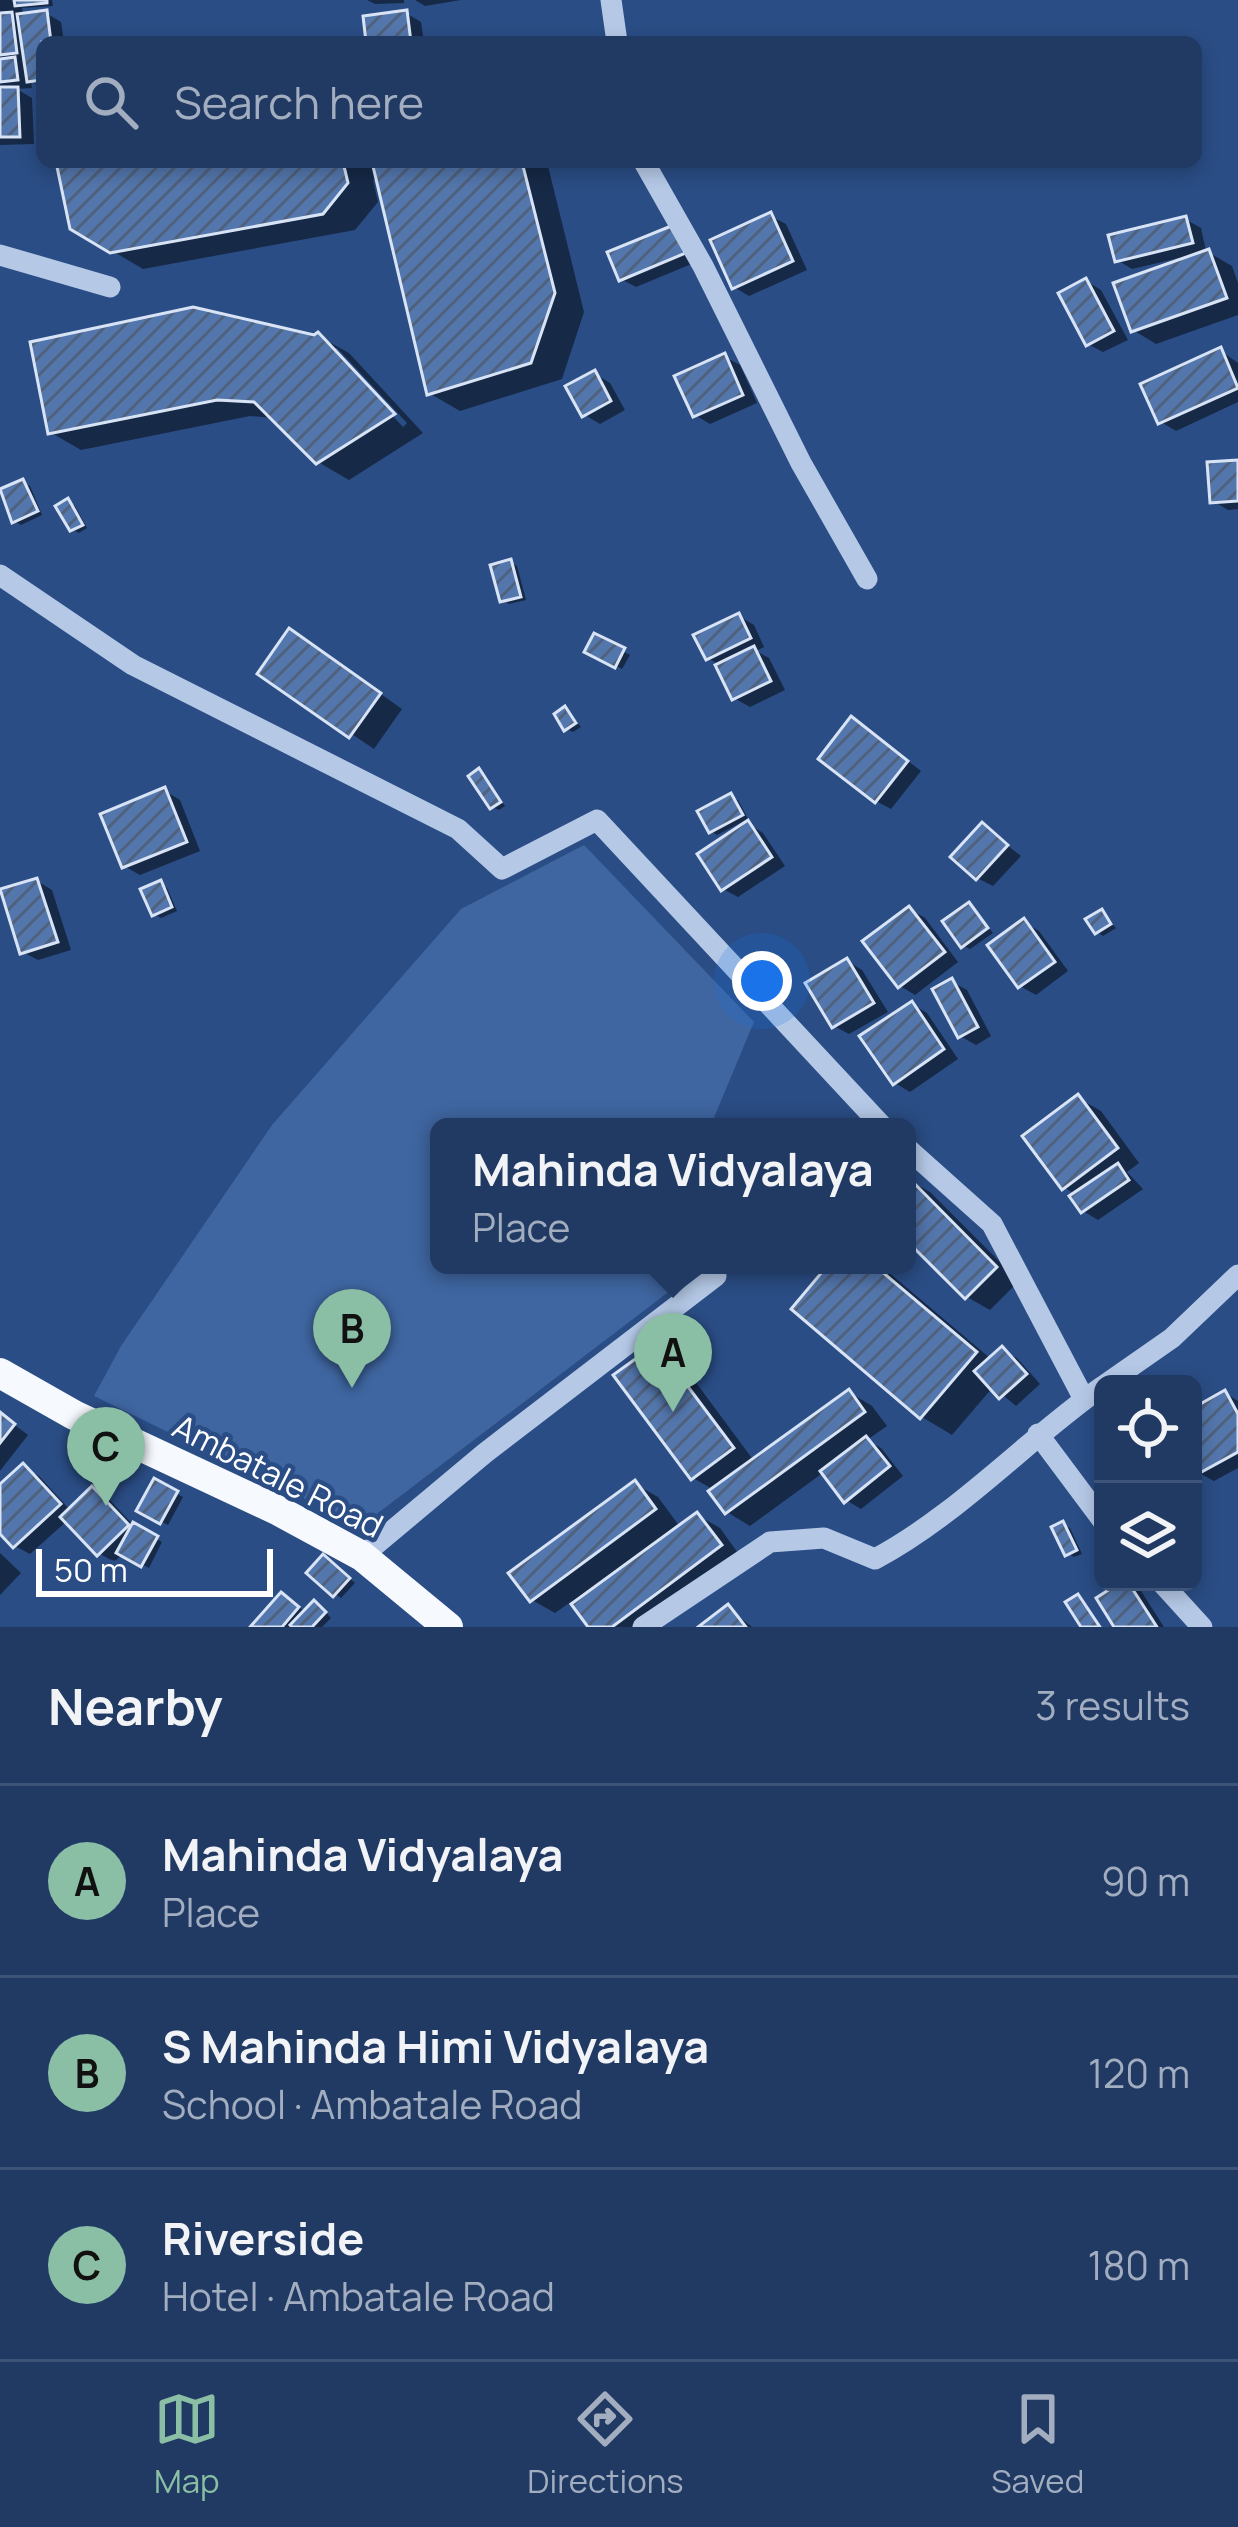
<!DOCTYPE html>
<meta charset="utf-8">
<style>
body{margin:0;font-family:Manrope,sans-serif;background:#2d456d;color:#f1f3f6}
.controls{position:absolute;right:36px;bottom:36px;display:grid;overflow:hidden;border-radius:18px;box-shadow:0 6px 18px #0003}
.controls button{width:108px;height:108px;display:grid;place-items:center;padding:0;border:0;border-bottom:3px solid #3d5478;background:#203a64;color:#f1f3f6;font:60px sans-serif}
.scale{position:absolute;left:36px;bottom:30px;width:237px;box-sizing:border-box;padding-left:12px;border:6px solid #fff;border-top:0;font-size:33px;line-height:42px;white-space:nowrap;color:#fff;-webkit-text-stroke:9px #2a4d85;paint-order:stroke}
.you{position:absolute;left:762px;top:981px;width:42px;height:42px;margin:-30px;border:9px solid #fff;border-radius:50%;background:#1a73e8;box-shadow:0 0 0 18px #1a73e833}
.badge{display:grid;place-items:center;width:78px;height:78px;border-radius:50%;background:#8abfa5;color:#111;font-size:39px;font-weight:700}
.pin{position:absolute;translate:-50% -99px;filter:drop-shadow(0 3px 6px #0008)}
.pin::after{content:'';position:absolute;top:63px;width:42px;height:36px;background:inherit;clip-path:polygon(0 0,100% 0,50% 100%)}
.popup{position:absolute;left:430px;top:1118px;width:486px;height:156px;box-sizing:border-box;display:grid;place-content:center;border-radius:18px;background:#203a64;filter:drop-shadow(0 3px 9px #0005);font-size:39px;white-space:nowrap;color:#a2adbf}
.popup b{font-size:45px;color:#f1f3f6}
.popup::after{content:'';position:absolute;left:50%;top:100%;margin-left:-24px;border:24px solid transparent;border-top-color:#203a64}
.list{margin:0;padding:0;list-style:none}
h2{display:flex;justify-content:space-between;align-items:center;height:156px;margin:0;padding:0 48px;font-size:51px}
h2 small{font-size:39px;font-weight:400;color:#a2adbf}
.list li{display:grid;grid-template-columns:78px 1fr auto;gap:36px;align-items:center;box-sizing:border-box;height:192px;padding:0 48px;border-top:3px solid #3d5478}
.list b{display:block;font-size:45px;white-space:nowrap}
.list p{margin:0;font-size:39px;white-space:nowrap;color:#a2adbf}
.list em{font-size:39px;font-style:normal;color:#a2adbf}
.icon{flex:none;width:66px;height:66px;fill:none;stroke:currentColor;stroke-width:2;stroke-linecap:round;stroke-linejoin:round}
.map{position:relative;flex:none;width:1238px;height:1627px;overflow:hidden}
.search{position:absolute;background:#203a64;box-shadow:0 6px 18px #0003;left:36px;right:36px;top:36px;height:132px;display:flex;align-items:center;gap:30px;box-sizing:border-box;padding:0 42px;border-radius:18px;color:#a2adbf;font-size:45px}
.sheet{height:732px;background:#203a64}
nav{display:flex;justify-content:space-around;align-items:center;box-sizing:border-box;height:168px;border-top:3px solid #3d5478;background:#203a64;font-size:33px;color:#a2adbf}
nav a{display:grid;justify-items:center;gap:6px}
nav .on{color:#8abfa5}
.map>svg:first-child{display:block}
.park{fill:#3f66a1}
.shadow{fill:#0007;fill-rule:evenodd}
.building{fill:url(#building-hatch);stroke:#d8e4f6;stroke-width:3}
.lines{fill:none;stroke-linecap:round;stroke-linejoin:round}
.minor{stroke:#b5c9e7;stroke-width:21}
.major{stroke:#f6f9fe;stroke-width:30}
.labels{text-anchor:middle;stroke-width:9;stroke-linejoin:round;paint-order:stroke}
.street-label{font-size:33px;fill:#fff;stroke:#2a4d85}
</style>
<div class="map">
<svg width="1238" height="1627" viewBox="0 0 1238 1627">
<defs>
<pattern id="building-hatch" width="6" height="6" patternUnits="userSpaceOnUse" patternTransform="scale(3)"><rect width="6" height="6" fill="#5376ac"/><path d="M-1 1l2-2M0 6l6-6M5 7l2-2" fill="none" stroke="#50617c"/></pattern>
</defs>
<rect width="100%" height="100%" fill="#2a4d85"/>
<path class="park" d="M584 845 754 1022 710 1127H439V1265H704L361 1526 94 1396 121 1346 272 1125 461 909Z"/>
<g class="shadow">
<path d="M0 0H52L53 6 22 8 23 16 46 13 61 22 64 42H42V88L31 81 32 88 17 89 32 98 34 144 0 145Z"/>
<path d="M367 0H404V3L375 4Z"/>
<path d="M415 0H461L425 6Z"/>
<path d="M406 13 421 22 424 42H370Z"/>
<path d="M70 162H547L584 312 562 379 460 411 429 393 379 179 373 180 378 202 355 230 143 269 72 227Z"/>
<path d="M770 216 786 224 807 270 749 296 734 287Z"/>
<path d="M1185 219 1201 228 1206 251 1232 266 1238 283V315L1156 344 1133 330 1181 262 1179 258 1132 269 1117 260Z"/>
<path d="M691 237 701 260 636 287 621 279Z"/>
<path d="M1086 281 1101 290 1128 340 1103 352 1088 344Z"/>
<path d="M318 336 349 353 423 433 349 480 318 462 274 418 250 416 81 450 50 432ZM329 348H337L407 423 403 427Z"/>
<path d="M1221 351 1238 363V402L1176 431 1161 422Z"/>
<path d="M725 357 740 365 757 403 710 424 695 415Z"/>
<path d="M595 374 610 383 625 410 600 424 585 415Z"/>
<path d="M1238 463V509L1228 510 1213 501Z"/>
<path d="M23 482 30 486 42 515 21 525 14 521Z"/>
<path d="M68 502 75 506 87 528 79 533 72 529Z"/>
<path d="M511 562 517 566 526 600 509 604 503 600Z"/>
<path d="M739 616 754 625 764 647 756 651 769 658 785 690 750 707 734 698 718 664 708 658Z"/>
<path d="M595 637 630 655 622 669 588 651Z"/>
<path d="M313 646 402 709 374 749 262 673Z"/>
<path d="M566 710 581 727 573 732 566 729Z"/>
<path d="M867 729 921 771 891 809 876 801Z"/>
<path d="M479 772 505 806 499 810 492 807Z"/>
<path d="M165 791 180 800 200 851 140 875 124 866Z"/>
<path d="M731 797 738 800 748 819 744 821 763 833 785 866 738 897 723 889 744 826 742 822 717 835 711 831Z"/>
<path d="M983 826 1021 856 993 886 977 878Z"/>
<path d="M37 881 52 890 71 950 38 960 23 952Z"/>
<path d="M160 884 167 888 177 911 161 918 154 914Z"/>
<path d="M969 905 993 933 970 949 963 946Z"/>
<path d="M910 909 925 918 958 962 915 995 900 986Z"/>
<path d="M1102 913 1116 928 1103 936 1097 932Z"/>
<path d="M1024 922 1039 931 1068 971 1036 995 1020 986Z"/>
<path d="M847 961 862 970 888 1012 849 1034 834 1026Z"/>
<path d="M952 982 967 990 991 1036 976 1045 960 1036Z"/>
<path d="M912 1004 927 1013 958 1059 910 1092 895 1083Z"/>
<path d="M1078 1098 1101 1111 1139 1163 1127 1172 1143 1189 1098 1220 1083 1211 1076 1195 1064 1187Z"/>
<path d="M907 1179 930 1192 1019 1281 990 1310 967 1297Z"/>
<path d="M802 1265H880L991 1359 1002 1350 1017 1358 1040 1384 1016 1406 993 1387 952 1435 922 1417 795 1309 822 1277Z"/>
<path d="M657 1347 680 1361 754 1461 849 1392 872 1406 887 1426 867 1440 881 1448 903 1476 861 1509 846 1500 824 1472 750 1526 727 1512 714 1490 693 1478Z"/>
<path d="M1225 1393 1238 1401V1468L1214 1481 1199 1473 1193 1463V1411Z"/>
<path d="M0 1414 28 1435 0 1471Z"/>
<path d="M24 1467 39 1476 71 1511 93 1490 108 1498 134 1526 162 1542 149 1568 123 1554 114 1562 99 1553 68 1520 30 1554 15 1546 0 1529V1488Z"/>
<path d="M155 1482 183 1497 168 1525 140 1510Z"/>
<path d="M635 1484 658 1497 680 1527 697 1515 720 1528 743 1560 652 1627H592L572 1601 555 1613 532 1600Z"/>
<path d="M1063 1525 1070 1528 1082 1554 1074 1557 1068 1553Z"/>
<path d="M0 1553 21 1573 0 1595Z"/>
<path d="M330 1562 355 1583 341 1598 335 1594Z"/>
<path d="M1126 1583 1141 1591 1164 1627H1117Z"/>
<path d="M282 1596 306 1612 321 1607 331 1618 322 1627H254Z"/>
<path d="M728 1608 752 1627H703Z"/>
</g>
<g class="building">
<path d="M14 0H47V3L15 6Z"/>
<path d="M47 10 51 42H42V80L27 82 17 14Z"/>
<path d="M407 10 411 42H366L363 16Z"/>
<path d="M12 12 17 53 0 55V13Z"/>
<path d="M15 57 18 80 0 82V59Z"/>
<path d="M0 87H18L20 137H0Z"/>
<path d="M56 162H343L348 183 323 214 110 253 70 229Z"/>
<path d="M372 162H522L555 293 531 363 427 395Z"/>
<path d="M771 212 793 261 732 289 710 240Z"/>
<path d="M1186 216 1193 243 1115 262 1108 235Z"/>
<path d="M676 224 688 252 619 281 607 252Z"/>
<path d="M1209 249 1227 298 1131 332 1113 283Z"/>
<path d="M1086 278 1114 331 1086 346 1058 293Z"/>
<path d="M193 307 314 335 318 332 395 414 316 464 254 402 217 400 48 434 30 342Z"/>
<path d="M1221 347 1238 388 1158 424 1140 384Z"/>
<path d="M725 353 743 395 693 417 674 376Z"/>
<path d="M595 370 611 401 582 417 565 386Z"/>
<path d="M1238 460V501L1210 503 1207 462Z"/>
<path d="M23 479 38 511 12 523 0 489Z"/>
<path d="M68 498 83 525 70 531 55 506Z"/>
<path d="M511 559 521 597 500 602 490 565Z"/>
<path d="M739 613 751 638 706 660 693 635Z"/>
<path d="M289 628 381 693 349 738 257 674Z"/>
<path d="M594 633 625 648 615 668 584 652Z"/>
<path d="M754 646 771 681 732 700 715 665Z"/>
<path d="M565 706 576 723 564 731 554 714Z"/>
<path d="M851 716 908 761 875 803 818 759Z"/>
<path d="M479 768 501 802 490 809 468 776Z"/>
<path d="M165 787 187 842 122 868 100 814Z"/>
<path d="M731 793 743 815 709 833 697 811Z"/>
<path d="M748 820 772 857 721 891 697 854Z"/>
<path d="M982 822 1008 845 976 880 950 857Z"/>
<path d="M37 878 58 942 20 954 0 889Z"/>
<path d="M161 880 172 907 152 916 140 889Z"/>
<path d="M969 902 988 928 961 948 942 921Z"/>
<path d="M909 906 945 952 898 988 862 941Z"/>
<path d="M1102 909 1111 924 1095 934 1085 919Z"/>
<path d="M1024 918 1055 962 1018 988 987 945Z"/>
<path d="M847 958 874 1003 832 1028 805 983Z"/>
<path d="M952 978 978 1027 958 1038 932 989Z"/>
<path d="M912 1001 944 1049 893 1085 859 1036Z"/>
<path d="M1078 1094 1118 1148 1062 1190 1022 1136Z"/>
<path d="M1118 1163 1129 1180 1081 1213 1069 1196Z"/>
<path d="M907 1176 997 1267 965 1299 907 1241Z"/>
<path d="M828 1265H874L977 1352 920 1419 791 1309Z"/>
<path d="M656 1344 734 1448 691 1480 613 1375Z"/>
<path d="M1002 1346 1027 1374 999 1399 974 1371Z"/>
<path d="M849 1389 865 1412 725 1514 708 1491Z"/>
<path d="M1225 1390 1238 1414V1452L1196 1475 1193 1408Z"/>
<path d="M0 1412 15 1424 0 1443Z"/>
<path d="M866 1436 890 1466 844 1503 820 1471Z"/>
<path d="M23 1463 61 1504 13 1548 0 1534V1484Z"/>
<path d="M154 1478 178 1491 160 1524 136 1511Z"/>
<path d="M635 1480 656 1509 530 1602 508 1573Z"/>
<path d="M92 1486 129 1525 97 1556 60 1517Z"/>
<path d="M697 1512 722 1545 612 1627H588L571 1604Z"/>
<path d="M1063 1521 1077 1550 1065 1556 1051 1527Z"/>
<path d="M133 1522 158 1536 141 1567 116 1553Z"/>
<path d="M323 1554 350 1578 333 1597 306 1573Z"/>
<path d="M1121 1582H1128L1157 1627H1114L1096 1598Z"/>
<path d="M281 1592 299 1607 282 1627H250Z"/>
<path d="M1078 1594 1100 1627H1081L1065 1602Z"/>
<path d="M314 1600 326 1612 312 1627H292L290 1625Z"/>
<path d="M728 1604 746 1627H698Z"/>
</g>
<g class="lines">
<g class="minor">
<path d="M611 0 617 42"/>
<path d="M644 162 703 266 801 463 867 579"/>
<path d="M0 255 110 287"/>
<path d="M0 575 133 665 458 829 502 869 597 820 883 1127"/>
<path d="M907 1148 992 1224 1084 1399"/>
<path d="M1106 1384 1172 1338 1238 1275"/>
<path d="M1038 1434 1103 1521"/>
<path d="M362 1556 485 1453 716 1276"/>
<path d="M1161 1582 1202 1627"/>
<path d="M643 1627 770 1542 824 1538 875 1559C959 1514 1025 1441 1103 1386"/>
</g>
<path class="major" d="M0 1373 74 1415 279 1511 362 1556 448 1627"/>
</g>
<g class="labels">
<g class="street-label">
<text transform="translate(278 1476) rotate(27)" y="12">Ambatale Road</text>
</g>
</g>
</svg>
<div class="controls">
<button><svg class="icon" aria-label="locate" viewBox="0 0 24 24"><circle cx="12" cy="12" r="6"/><path d="M12 2v4M12 18v4M2 12h4M18 12h4"/></svg></button>
<button><svg class="icon" aria-label="layers" viewBox="0 0 24 24"><path d="M12 4l9 5-9 5-9-5zM3 14l9 5 9-5"/></svg></button>
</div>
<div class="scale">50 m</div>
<div class="you"></div>
<div class="pin badge" style="left:673px;top:1412px">A</div>
<div class="popup"><b>Mahinda Vidyalaya</b>Place</div>
<div class="pin badge" style="left:352px;top:1388px">B</div>
<div class="pin badge" style="left:106px;top:1506px">C</div>
<div class="search"><svg class="icon" aria-label="search" viewBox="0 0 24 24"><circle cx="10" cy="10" r="6"/><path d="M15 15l6 6"/></svg>Search here</div>
</div>
<section class="sheet">
<h2>Nearby<small>3 results</small></h2>
<ul class="list">
<li><span class="badge">A</span><div><b>Mahinda Vidyalaya</b><p>Place</p></div><em>90 m</em></li>
<li><span class="badge">B</span><div><b>S Mahinda Himi Vidyalaya</b><p>School · Ambatale Road</p></div><em>120 m</em></li>
<li><span class="badge">C</span><div><b>Riverside</b><p>Hotel · Ambatale Road</p></div><em>180 m</em></li>
</ul>
</section>
<nav>
<a class="on"><svg class="icon" aria-label="map" viewBox="0 0 24 24"><path d="M3 6l6-2 6 2 6-2v14l-6 2-6-2-6 2zM9 4v14M15 6v14"/></svg>Map</a>
<a><svg class="icon" aria-label="directions" viewBox="0 0 24 24"><path d="M12 3l9 9-9 9-9-9zM9 14v-3h6M13 9l2 2-2 2"/></svg>Directions</a>
<a><svg class="icon" aria-label="saved" viewBox="0 0 24 24"><path d="M7 4h10v16l-5-4-5 4z"/></svg>Saved</a>
</nav>
